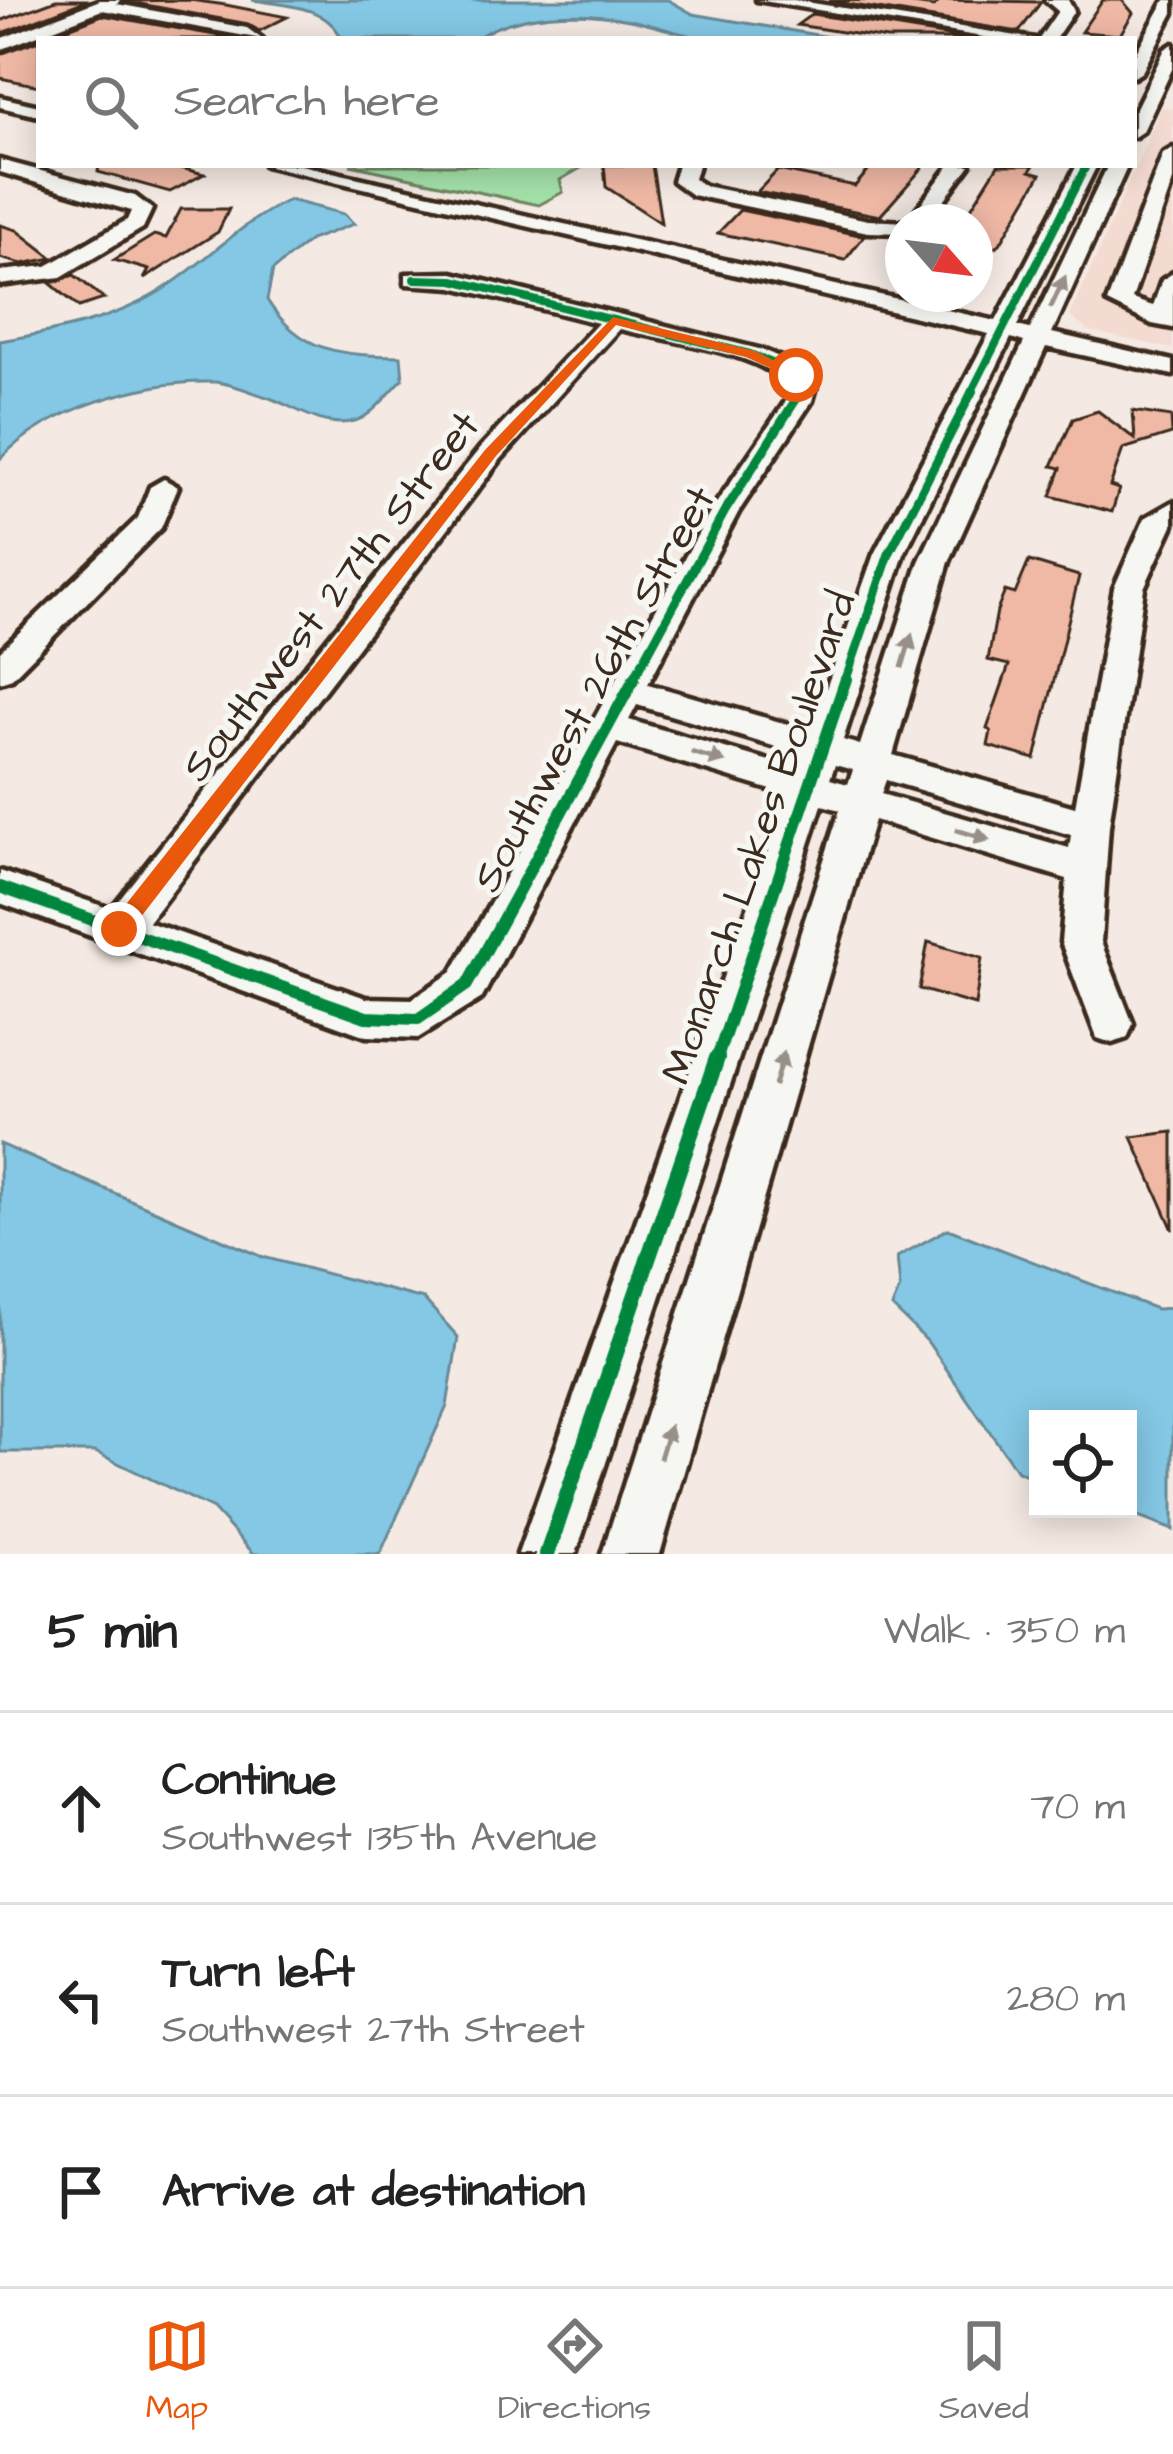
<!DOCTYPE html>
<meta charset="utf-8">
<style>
body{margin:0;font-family:"Architects Daughter",sans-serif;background:#f6f6f6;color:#222}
.controls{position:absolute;right:36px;bottom:36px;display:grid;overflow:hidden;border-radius:0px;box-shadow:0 6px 30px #0003}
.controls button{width:108px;height:108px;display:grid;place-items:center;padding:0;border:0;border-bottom:3px solid #e0e0e0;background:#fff;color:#222;font:60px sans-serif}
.compass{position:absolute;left:885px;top:204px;width:108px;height:108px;border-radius:50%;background:#fff;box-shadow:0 6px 30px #0003;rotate:118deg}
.stop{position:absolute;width:36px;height:36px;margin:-27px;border:9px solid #ea580c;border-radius:50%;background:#fff}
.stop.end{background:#ea580c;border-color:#fff;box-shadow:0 3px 12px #0008}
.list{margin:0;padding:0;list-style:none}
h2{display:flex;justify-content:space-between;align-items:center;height:156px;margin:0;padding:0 48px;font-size:51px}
h2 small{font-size:39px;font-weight:400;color:#767676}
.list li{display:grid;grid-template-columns:78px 1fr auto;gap:36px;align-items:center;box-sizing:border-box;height:192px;padding:0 48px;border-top:3px solid #e0e0e0}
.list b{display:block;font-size:45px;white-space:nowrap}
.list p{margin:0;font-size:39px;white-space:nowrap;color:#767676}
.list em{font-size:39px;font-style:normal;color:#767676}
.icon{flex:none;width:66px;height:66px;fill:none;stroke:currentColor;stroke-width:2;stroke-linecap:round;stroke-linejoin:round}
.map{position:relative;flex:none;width:1173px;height:1554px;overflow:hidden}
.search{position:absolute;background:#fff;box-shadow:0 6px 30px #0003;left:36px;right:36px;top:36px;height:132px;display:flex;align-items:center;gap:30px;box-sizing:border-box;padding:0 42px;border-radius:0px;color:#767676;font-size:45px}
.sheet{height:732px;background:#fff}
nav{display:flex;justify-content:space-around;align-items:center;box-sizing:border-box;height:168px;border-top:3px solid #e0e0e0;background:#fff;font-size:33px;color:#767676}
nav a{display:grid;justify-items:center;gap:6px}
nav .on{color:#ea580c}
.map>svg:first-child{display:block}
.built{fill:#f4dbd1}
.green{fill:#a4e2a9;stroke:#708664;stroke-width:3}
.water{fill:#84c8e5;stroke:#678995;stroke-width:3}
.building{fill:#f0b9a6;stroke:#3b2a1e;stroke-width:3}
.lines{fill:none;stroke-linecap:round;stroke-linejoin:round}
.minor-casing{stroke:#3b2a1e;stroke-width:9}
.minor{fill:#f6f6f2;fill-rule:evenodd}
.cycleway-far4-casing{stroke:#f6f6f2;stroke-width:9}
.cycleway-far3-casing{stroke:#f6f6f2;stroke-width:12}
.cycleway-far2-casing{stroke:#f6f6f2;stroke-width:15}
.cycleway-far1-casing{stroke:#f6f6f2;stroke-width:20}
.cycleway-casing{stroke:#f6f6f2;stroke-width:24}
.cycleway-far4{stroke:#00873e;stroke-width:6}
.cycleway-far3{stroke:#00873e;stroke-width:8}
.cycleway-far2{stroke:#00873e;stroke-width:9}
.cycleway-far1{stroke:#00873e;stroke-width:12}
.cycleway{stroke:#00873e;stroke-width:16}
.oneway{fill:#989088}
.route{fill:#ea580c}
.labels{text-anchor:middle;stroke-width:10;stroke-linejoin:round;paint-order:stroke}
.street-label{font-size:42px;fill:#3b2a1e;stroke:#f6f6f2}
</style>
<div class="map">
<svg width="1173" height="1554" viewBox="0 0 1173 1554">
<rect width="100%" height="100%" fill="#f5eae3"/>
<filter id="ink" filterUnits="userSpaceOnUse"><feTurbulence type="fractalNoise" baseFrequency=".00833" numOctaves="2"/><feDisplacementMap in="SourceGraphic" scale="24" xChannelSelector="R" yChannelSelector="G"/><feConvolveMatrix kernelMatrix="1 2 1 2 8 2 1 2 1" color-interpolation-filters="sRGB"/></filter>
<g filter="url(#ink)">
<path class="built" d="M1162 107 1173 109V349L1088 331 1070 316Z"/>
<path class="green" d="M350 165H586L560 180 563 192 539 205Z"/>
<g class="water">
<path d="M252 0H668L693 14 841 39C798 39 753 43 711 39 682 36 657 25 629 20 582 10 516 11 475 39H342C326 5 285 5 252 0Z"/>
<path d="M289 200 344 214 354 224 310 240 273 270 267 300C301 354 342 355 401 356L403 379C390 391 372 417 355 421 324 430 296 407 267 397 251 392 231 383 214 382 145 380 48 408 0 459V341C58 331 118 320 168 286 209 259 244 220 289 200Z"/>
<path d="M0 1144 263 1257 424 1299 458 1337 447 1406 380 1554H254L213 1509 95 1452H0Z"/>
<path d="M948 1229 1156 1309 1173 1308V1530L1117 1509H1128V1419H1038V1479L1017 1471 927 1341 892 1307 900 1288 897 1257Z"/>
</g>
<g class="building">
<path d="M56 0H88L0 34V21Z"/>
<path d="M190 0 226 5 287 17 259 31 248 24 124 1Z"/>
<path d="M885 0 934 7 941 0 1041 2 1019 32 829 1Z"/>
<path d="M1103 0H1122L1133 13 1120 35 1081 32Z"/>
<path d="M812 14 967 39H887L797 25Z"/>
<path d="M102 15 237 39H40Z"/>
<path d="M39 40V86L0 78V54Z"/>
<path d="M99 165H169L204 174 170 192 98 172Z"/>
<path d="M604 165H652L661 223 606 187Z"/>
<path d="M873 165H925L880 216 757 192 778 170 855 186Z"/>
<path d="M998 165H1034L1030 171 1041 174 1000 244 992 249 975 244V222L963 221Z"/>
<path d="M181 209H229L218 232 144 279 149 270 114 260 154 235 166 238Z"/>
<path d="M740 210 864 236 845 260 718 233Z"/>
<path d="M0 225 17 230 53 258 22 264 0 258Z"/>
<path d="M74 275 82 281 104 299 79 307 50 283Z"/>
<path d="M1098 411 1135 439 1133 411 1171 417 1172 434 1123 449 1110 486 1119 489 1112 512 1051 496 1061 468 1052 466 1073 419Z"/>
<path d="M1029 561 1079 576 1035 759 988 746 991 731 987 729 1009 665 988 660 997 611 1005 591 1015 594Z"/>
<path d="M928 942 982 958 975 1005 919 989Z"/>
<path d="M1173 1132V1230L1132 1137Z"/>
</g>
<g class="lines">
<g class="minor-casing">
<g id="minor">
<path d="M100 0H120L117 4 247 28 262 39 102 10 0 50V39Z"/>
<path d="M757 0H794L1035 39H995Z"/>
<path d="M1045 0H1068L1074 11 1055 39H1039L1058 11Z"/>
<path d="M1165 0H1173V13L1142 72 1134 77V56Z"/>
<path d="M1173 44V67L1143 131 1134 137V112L1165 49Z"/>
<path d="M0 97 39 106V116L0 107Z"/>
<path d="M1173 148V181L1132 299 1153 306 1162 280 1173 273V328L1152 324 1107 302 1163 154Z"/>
<path d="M0 160 135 196 152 209 143 228 61 277 0 285V271L47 266 127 220 131 211 0 172Z"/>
<path d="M265 165H301L996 321 1077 165H1097L1017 326 1030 329 1108 165H1128L1052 333 1173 361V375L1046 347 949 562 893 755 1075 807 1114 588 1145 518 1173 502V525L1144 588 1109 826 1101 942 1133 1024 1127 1038 1112 1043 1097 1038 1061 942 1067 879 874 820 660 1554H602L840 810 822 805 576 1554H518L788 795 617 743 482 998 418 1038 366 1036 0 903V871L111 909 481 447 598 323 453 287 406 284V274L453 273 759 349C783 358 801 365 816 387L812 401 739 511 648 684 811 731 874 554 989 334ZM619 329C664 340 762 352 790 387L786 401 711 511 452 972 412 999 366 998 148 922 501 459ZM1011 338 1024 342 919 562 860 745 843 740 904 554ZM637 705 803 755 797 769 629 720ZM835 765 853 770 848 784 830 779ZM886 780 1071 835 1069 848 881 794Z"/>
<path d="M678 165H698L694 179 705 186 868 220 907 222 950 165H970L928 222H903V233L868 232 692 195 673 181Z"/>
<path d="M164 479 178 487 161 528 12 678 0 682V651L138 518 150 487Z"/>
</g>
</g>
<use href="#minor" class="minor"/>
<g class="cycleway-far4-casing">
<path id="cycleway-far4" d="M1084 171 1087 165"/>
</g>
<g class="cycleway-far3-casing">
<g id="cycleway-far3">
<path d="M414 279 453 280 750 354 787 369 803 387 801 393"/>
<path d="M971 393 1085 168"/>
</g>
</g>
<g class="cycleway-far2-casing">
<g id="cycleway-far2">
<path d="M632 682 725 511 802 390"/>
<path d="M845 682 889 554 973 390"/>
</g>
</g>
<g class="cycleway-far1-casing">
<g id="cycleway-far1">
<path d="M0 887 366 1017 418 1019 467 985 634 679"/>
<path d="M716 1061 846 679"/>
</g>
</g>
<g class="cycleway-casing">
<path id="cycleway" d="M547 1554 717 1058"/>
</g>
<use href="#cycleway-far4" class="cycleway-far4"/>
<use href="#cycleway-far3" class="cycleway-far3"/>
<use href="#cycleway-far2" class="cycleway-far2"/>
<use href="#cycleway-far1" class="cycleway-far1"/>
<use href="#cycleway" class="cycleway"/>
</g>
<defs><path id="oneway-solid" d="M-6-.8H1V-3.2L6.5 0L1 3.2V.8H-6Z" transform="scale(3)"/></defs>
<g class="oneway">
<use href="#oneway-solid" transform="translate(1058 292) rotate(-65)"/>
<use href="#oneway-solid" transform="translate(907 651) rotate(-73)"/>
<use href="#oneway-solid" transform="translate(708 757) rotate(16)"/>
<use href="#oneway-solid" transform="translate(973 835) rotate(17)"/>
<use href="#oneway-solid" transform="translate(779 1069) rotate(-73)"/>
<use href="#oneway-solid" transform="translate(665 1442) rotate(-73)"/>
</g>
</g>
<path class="route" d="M613 317 755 351 803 375 792 378 746 357 616 325 496 456 127 935H112V922L485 450Z"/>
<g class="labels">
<g class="street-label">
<text transform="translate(329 595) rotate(-52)" y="15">Southwest 27th Street</text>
<text transform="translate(592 688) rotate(-61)" y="15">Southwest 26th Street</text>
<text transform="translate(757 837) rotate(-71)" y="15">Monarch Lakes Boulevard</text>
</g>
</g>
</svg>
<div class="controls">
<button><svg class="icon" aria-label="locate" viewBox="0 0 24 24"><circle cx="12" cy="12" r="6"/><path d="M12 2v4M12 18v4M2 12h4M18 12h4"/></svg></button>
</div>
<svg class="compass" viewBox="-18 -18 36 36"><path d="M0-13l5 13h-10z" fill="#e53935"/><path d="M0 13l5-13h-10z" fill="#767676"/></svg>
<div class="stop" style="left:796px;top:375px"></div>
<div class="stop end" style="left:119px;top:929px"></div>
<div class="search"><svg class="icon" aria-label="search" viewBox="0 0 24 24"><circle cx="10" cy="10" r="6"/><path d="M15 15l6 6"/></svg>Search here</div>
</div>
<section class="sheet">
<h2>5 min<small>Walk · 350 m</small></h2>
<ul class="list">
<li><svg class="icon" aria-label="ahead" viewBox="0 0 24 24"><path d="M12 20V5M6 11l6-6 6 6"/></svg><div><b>Continue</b><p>Southwest 135th Avenue</p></div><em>70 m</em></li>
<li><svg class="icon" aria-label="left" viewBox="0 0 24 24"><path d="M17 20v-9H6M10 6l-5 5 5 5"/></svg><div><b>Turn left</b><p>Southwest 27th Street</p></div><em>280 m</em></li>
<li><svg class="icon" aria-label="arrive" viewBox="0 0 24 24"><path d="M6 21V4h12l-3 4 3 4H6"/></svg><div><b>Arrive at destination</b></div></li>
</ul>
</section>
<nav>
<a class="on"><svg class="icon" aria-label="map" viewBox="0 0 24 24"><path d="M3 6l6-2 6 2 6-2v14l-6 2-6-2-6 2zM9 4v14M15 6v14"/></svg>Map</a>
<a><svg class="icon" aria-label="directions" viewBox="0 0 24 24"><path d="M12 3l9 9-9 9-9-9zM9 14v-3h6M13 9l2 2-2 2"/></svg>Directions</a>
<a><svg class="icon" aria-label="saved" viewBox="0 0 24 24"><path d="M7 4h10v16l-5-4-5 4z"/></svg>Saved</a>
</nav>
